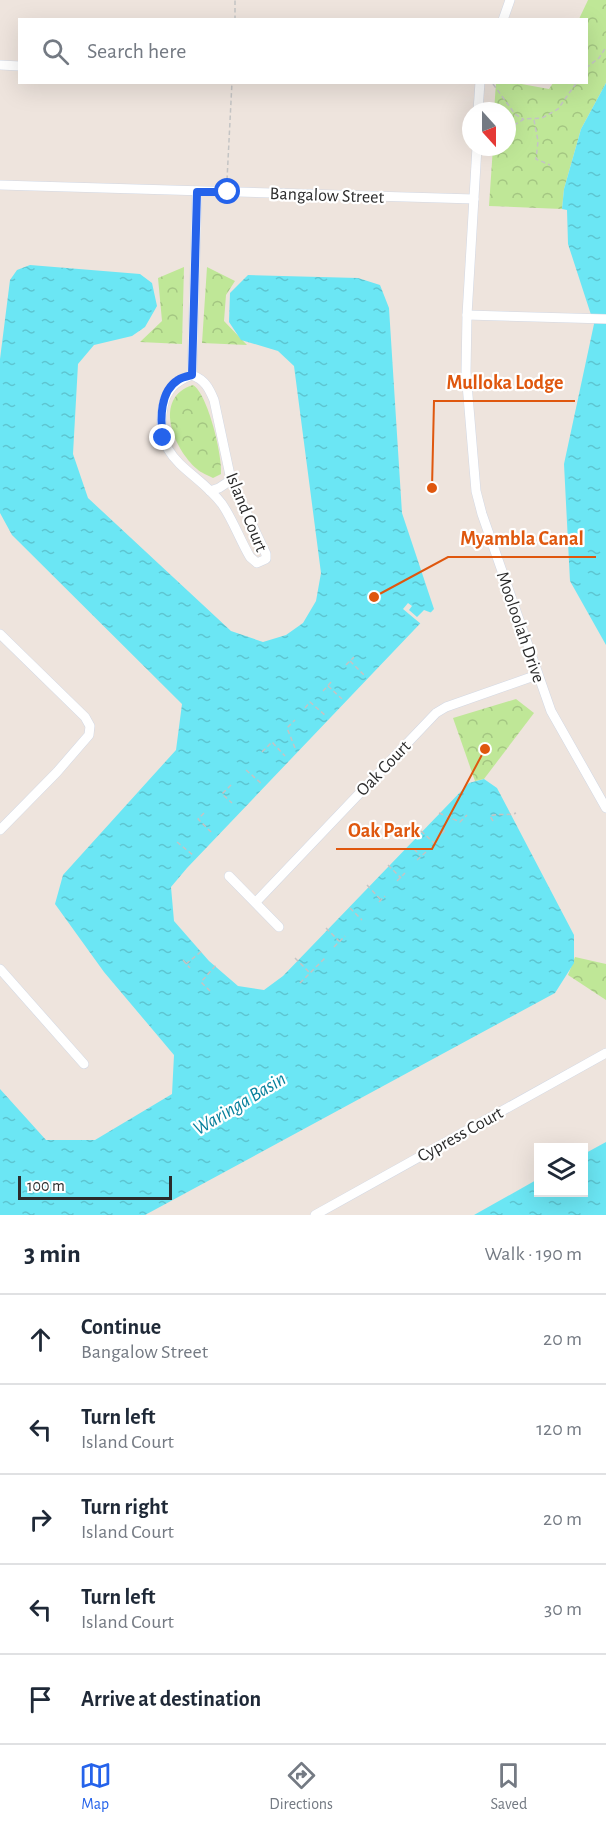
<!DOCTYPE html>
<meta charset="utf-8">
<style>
body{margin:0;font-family:"Alegreya Sans",sans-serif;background:#f6f6f7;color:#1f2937}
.controls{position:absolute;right:18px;bottom:18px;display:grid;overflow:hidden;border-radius:0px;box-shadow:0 6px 24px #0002}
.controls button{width:54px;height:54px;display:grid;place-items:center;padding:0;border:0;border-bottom:2px solid #e0e1e3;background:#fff;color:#1f2937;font:30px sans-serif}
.compass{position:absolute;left:462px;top:102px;width:54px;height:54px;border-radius:50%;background:#fff;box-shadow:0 6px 24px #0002;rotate:159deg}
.scale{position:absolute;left:18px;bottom:15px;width:154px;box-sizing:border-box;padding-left:6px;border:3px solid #2b2b2b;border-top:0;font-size:16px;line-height:21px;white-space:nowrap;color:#2b2b2b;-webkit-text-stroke:4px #fff;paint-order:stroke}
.stop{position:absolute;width:18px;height:18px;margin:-14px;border:4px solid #2563eb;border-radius:50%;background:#fff}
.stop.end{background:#2563eb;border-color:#fff;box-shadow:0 2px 6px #0008}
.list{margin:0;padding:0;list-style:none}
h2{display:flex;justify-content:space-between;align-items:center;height:78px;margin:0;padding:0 24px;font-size:26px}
h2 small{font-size:20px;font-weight:400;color:#747a83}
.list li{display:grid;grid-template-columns:39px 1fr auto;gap:18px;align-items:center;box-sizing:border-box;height:90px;padding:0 24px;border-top:2px solid #e0e1e3}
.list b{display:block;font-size:22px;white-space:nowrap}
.list p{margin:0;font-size:20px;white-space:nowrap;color:#747a83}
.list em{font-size:20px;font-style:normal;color:#747a83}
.icon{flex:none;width:33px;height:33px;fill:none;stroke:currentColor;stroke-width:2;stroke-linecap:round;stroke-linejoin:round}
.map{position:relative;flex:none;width:606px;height:1215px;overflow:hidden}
.search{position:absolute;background:#fff;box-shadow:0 6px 24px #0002;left:18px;right:18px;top:18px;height:66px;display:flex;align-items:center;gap:15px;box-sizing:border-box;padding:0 21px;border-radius:0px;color:#747a83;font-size:22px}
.sheet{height:528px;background:#fff}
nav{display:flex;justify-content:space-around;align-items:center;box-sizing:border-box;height:84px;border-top:2px solid #e0e1e3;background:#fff;font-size:16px;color:#747a83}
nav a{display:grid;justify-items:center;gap:3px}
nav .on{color:#2563eb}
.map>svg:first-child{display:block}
.forest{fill:url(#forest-crowns)}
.water{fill:url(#water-ripples)}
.pier{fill:#eee4dd}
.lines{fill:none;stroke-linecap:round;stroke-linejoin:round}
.minor-casing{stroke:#d2d8e4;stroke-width:10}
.path{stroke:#c4c4c4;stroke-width:1.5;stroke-dasharray:4.5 3;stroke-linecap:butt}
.minor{stroke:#fff;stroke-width:9}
.route{stroke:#2563eb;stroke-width:8}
.labels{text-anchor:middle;stroke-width:4.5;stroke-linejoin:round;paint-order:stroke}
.street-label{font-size:18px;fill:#2b2b2b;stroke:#fff}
.water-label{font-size:20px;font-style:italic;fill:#08809c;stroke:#fff}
.leader{fill:none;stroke:#df570e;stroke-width:2}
.callout-dot{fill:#df570e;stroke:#fff;stroke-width:2}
.callout-label{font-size:20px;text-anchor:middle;font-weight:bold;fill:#df570e;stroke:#fff;stroke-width:4.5;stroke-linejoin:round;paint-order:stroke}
</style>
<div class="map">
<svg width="606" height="1215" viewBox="0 0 606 1215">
<defs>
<pattern id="forest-crowns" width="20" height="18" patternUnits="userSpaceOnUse" patternTransform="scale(1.5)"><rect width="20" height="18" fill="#bfe797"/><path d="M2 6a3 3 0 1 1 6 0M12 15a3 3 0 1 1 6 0" fill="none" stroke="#a4c682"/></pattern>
<pattern id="water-ripples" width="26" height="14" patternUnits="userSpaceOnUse" patternTransform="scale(1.5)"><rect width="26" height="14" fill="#6be6f4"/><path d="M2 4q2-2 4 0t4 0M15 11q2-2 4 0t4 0" fill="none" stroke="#5dc5d1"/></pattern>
</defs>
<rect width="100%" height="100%" fill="#eee4dd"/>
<g class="forest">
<path d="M588 0H606V83L581 129 564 189 562 209 489 206 493 147H507V111H494L496 83H516L549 89 553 83 586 82V20L579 19Z"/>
<path d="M184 267 182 344 140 342 162 321 158 278Z"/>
<path d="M207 267 235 281 226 295 224 321 247 345 202 343Z"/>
<path d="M193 385C208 394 223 457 221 474L213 478C208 475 201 473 197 469 174 449 152 398 193 385Z"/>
<path d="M516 699 534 713 484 779 475 781 453 718Z"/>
<path d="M575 957 606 964V1000L568 975Z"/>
</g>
<g class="water">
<path d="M606 83V645L570 581 564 464 594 324 568 244 567 210 562 209 564 189 581 129Z"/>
<path d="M30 265 140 274 152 283 157 306 145 327 132 336 94 345 78 364 73 454 88 498 231 631 263 642 286 635 303 623 316 601 321 573 294 366 278 351 241 340 229 322 230 293 248 275 358 278 380 285 389 308 402 513 434 609 187 868 171 887 174 921 209 961 238 986 264 990 283 976 469 783 484 779 497 788 574 935V963L555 993 145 1215H0V1089L46 1140H95L172 1094 174 1055 104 972 55 904 63 875 176 750 182 704 12 535 0 513V359L10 280 17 270Z"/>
<path d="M606 1142V1215H474L538 1179V1192H584V1154Z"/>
</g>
<path class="pier" d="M408 603 412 606 409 610 417 617 424 610 432 613 421 624 403 609Z"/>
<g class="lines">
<g class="minor-casing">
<g id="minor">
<path d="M503 20 510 0"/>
<path d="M0 65 20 66"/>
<path d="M478 111 480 82"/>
<path d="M477 147 467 315 466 372 476 491 482 514 551 711 606 808"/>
<path d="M0 185 474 199"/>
<path d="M467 315 606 319"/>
<path d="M192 375C205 380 209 388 214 400L231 480 266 554V559L257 563 250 557C240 540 233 520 222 504 195 468 153 462 163 407 166 389 176 381 192 375Z"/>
<path d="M192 375 197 191"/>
<path d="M210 491 219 488 231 480"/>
<path d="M0 634 85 717 90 726 89 735 57 772 0 830"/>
<path d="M229 876 279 927"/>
<path d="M256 902 436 713 446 707 537 675"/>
<path d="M0 969 84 1064"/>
<path d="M315 1215 606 1053"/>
</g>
</g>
<g class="path">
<path d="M235 20V0"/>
<path d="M586 68 599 58 606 47"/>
<path d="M493 84 515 114 523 119"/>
<path d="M534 120 538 141 536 159 550 165"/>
<path d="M507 126 511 127 524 119 542 118 558 109 577 82"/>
<path d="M227 180 232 82"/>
<path d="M350 661 365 676"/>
<path d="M346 665 354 657"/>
<path d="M328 686 342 699"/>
<path d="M323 691 332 681"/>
<path d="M305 708 310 702 326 716"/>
<path d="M295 748 287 728 295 720"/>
<path d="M262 752 272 742 285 756"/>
<path d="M246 770 262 784"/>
<path d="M231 785 222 794 232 803"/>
<path d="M204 813 198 819 213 834"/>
<path d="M439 813 460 822 467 815"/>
<path d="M493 821 490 816C499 813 509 816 516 813"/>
<path d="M421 831 434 843 445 830"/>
<path d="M177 842 193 855"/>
<path d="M414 849 420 855"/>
<path d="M417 860 426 852"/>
<path d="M388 865 401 878"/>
<path d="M397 881 405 873"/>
<path d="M367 885 381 900"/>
<path d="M379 902 385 896"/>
<path d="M350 908 362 920"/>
<path d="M326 928 339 941"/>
<path d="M334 947 345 936"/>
<path d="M295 958 309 972"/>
<path d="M183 960 190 968"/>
<path d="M186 964 203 950"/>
<path d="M300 983 326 957"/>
<path d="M210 991 201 982 216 965"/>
</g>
<use href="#minor" class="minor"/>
</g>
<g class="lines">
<path class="route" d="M163 438C160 419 160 391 178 380 182 377 188 376 192 375L197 192H228"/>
</g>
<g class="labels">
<g class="street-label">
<text transform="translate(327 195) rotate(2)" y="6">Bangalow Street</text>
<text transform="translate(247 512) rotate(68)" y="6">Island Court</text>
<text transform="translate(521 627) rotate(71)" y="6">Mooloolah Drive</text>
<text transform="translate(383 768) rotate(-46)" y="6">Oak Court</text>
<text transform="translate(460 1134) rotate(-29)" y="6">Cypress Court</text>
</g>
<g class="water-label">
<text transform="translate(239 1103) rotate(-31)" y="7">Waringa Basin</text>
</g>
</g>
<path class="leader" d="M432 488L434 401H575M374 597L448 557H596M485 749L432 849H336"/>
<g class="callout-dot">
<circle cx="432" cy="488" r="6"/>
<circle cx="374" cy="597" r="6"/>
<circle cx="485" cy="749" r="6"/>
</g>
<g class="callout-label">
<text x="505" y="389">Mulloka Lodge</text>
<text x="522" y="545">Myambla Canal</text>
<text x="384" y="837">Oak Park</text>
</g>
</svg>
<div class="controls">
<button><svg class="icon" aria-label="layers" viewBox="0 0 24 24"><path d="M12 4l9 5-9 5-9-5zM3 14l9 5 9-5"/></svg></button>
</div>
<svg class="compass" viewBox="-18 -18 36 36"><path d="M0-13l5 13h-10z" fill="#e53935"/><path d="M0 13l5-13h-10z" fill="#747a83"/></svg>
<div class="scale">100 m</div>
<div class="stop" style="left:228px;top:192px"></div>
<div class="stop end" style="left:163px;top:438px"></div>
<div class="search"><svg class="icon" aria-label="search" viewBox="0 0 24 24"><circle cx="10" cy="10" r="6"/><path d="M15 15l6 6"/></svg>Search here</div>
</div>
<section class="sheet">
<h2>3 min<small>Walk · 190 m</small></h2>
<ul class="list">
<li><svg class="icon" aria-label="ahead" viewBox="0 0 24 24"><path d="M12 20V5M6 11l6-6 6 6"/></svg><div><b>Continue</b><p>Bangalow Street</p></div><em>20 m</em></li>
<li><svg class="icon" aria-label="left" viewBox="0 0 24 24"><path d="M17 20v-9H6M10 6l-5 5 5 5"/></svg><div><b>Turn left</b><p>Island Court</p></div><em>120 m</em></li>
<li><svg class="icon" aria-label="right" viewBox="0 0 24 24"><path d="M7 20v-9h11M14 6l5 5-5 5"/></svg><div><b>Turn right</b><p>Island Court</p></div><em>20 m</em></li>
<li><svg class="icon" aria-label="left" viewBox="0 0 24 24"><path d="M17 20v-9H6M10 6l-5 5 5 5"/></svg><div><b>Turn left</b><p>Island Court</p></div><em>30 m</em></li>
<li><svg class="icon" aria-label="arrive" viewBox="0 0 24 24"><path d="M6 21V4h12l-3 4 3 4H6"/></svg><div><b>Arrive at destination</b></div></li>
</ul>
</section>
<nav>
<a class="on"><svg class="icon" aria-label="map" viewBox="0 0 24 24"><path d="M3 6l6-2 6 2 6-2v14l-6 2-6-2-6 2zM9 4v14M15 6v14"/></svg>Map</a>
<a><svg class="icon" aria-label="directions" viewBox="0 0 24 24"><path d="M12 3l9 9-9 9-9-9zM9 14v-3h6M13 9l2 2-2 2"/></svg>Directions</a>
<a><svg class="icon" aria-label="saved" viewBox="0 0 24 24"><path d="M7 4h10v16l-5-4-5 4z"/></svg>Saved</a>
</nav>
